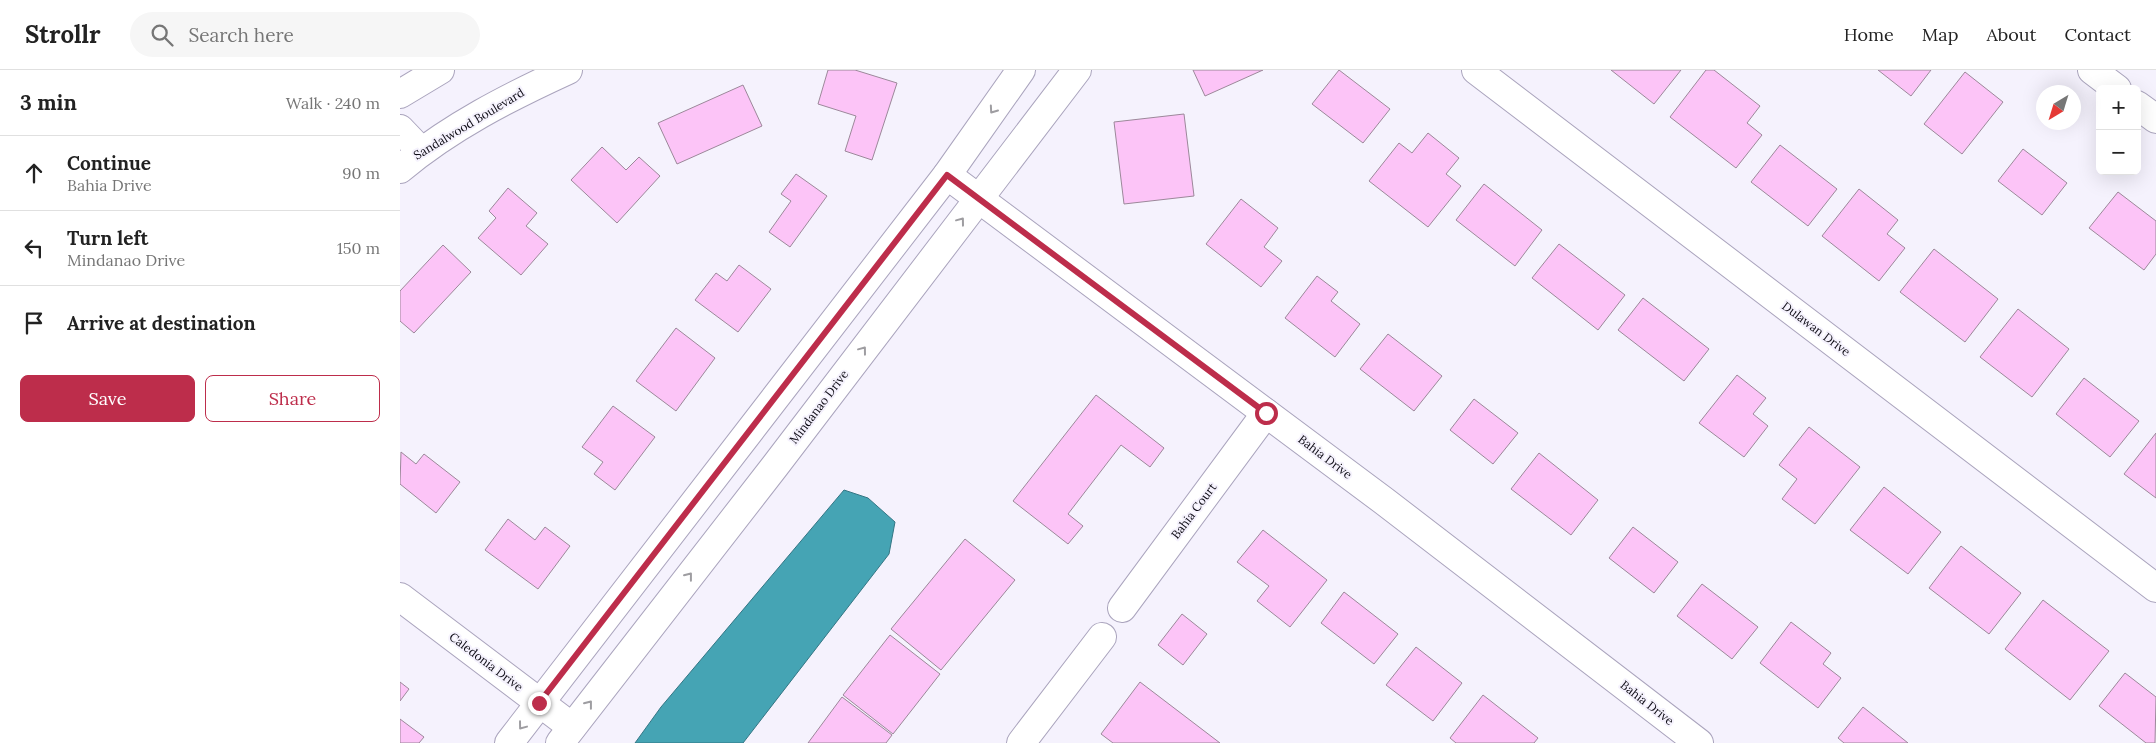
<!DOCTYPE html>
<meta charset="utf-8">
<style>
body{margin:0;font-family:Lora,serif;background:#f6f6f6;color:#222}
.controls{position:absolute;right:15px;top:15px;display:grid;overflow:hidden;border-radius:8px;box-shadow:0 5px 20px #0002}
.controls button{width:45px;height:45px;display:grid;place-items:center;padding:0;border:0;border-bottom:1px solid #e0e0e0;background:#fff;color:#222;font:25px sans-serif}
.compass{position:absolute;left:1636px;top:15px;width:45px;height:45px;border-radius:50%;background:#fff;box-shadow:0 5px 20px #0002;rotate:218deg}
.stop{position:absolute;width:15px;height:15px;margin:-11px;border:4px solid #bd2d4b;border-radius:50%;background:#fff}
.stop.end{background:#bd2d4b;border-color:#fff;box-shadow:0 1px 5px #0008}
.list{margin:0;padding:0;list-style:none}
h2{display:flex;justify-content:space-between;align-items:center;height:65px;margin:0;padding:0 20px;font-size:21px}
h2 small{font-size:16px;font-weight:400;color:#767676}
.list li{display:grid;grid-template-columns:32px 1fr auto;gap:15px;align-items:center;box-sizing:border-box;height:75px;padding:0 20px;border-top:1px solid #e0e0e0}
.list b{display:block;font-size:19px;white-space:nowrap}
.list p{margin:0;font-size:16px;white-space:nowrap;color:#767676}
.list em{font-size:16px;font-style:normal;color:#767676}
.actions{display:flex;gap:10px;padding:15px 20px}
.actions a{flex:1;padding:11px 0;border:1px solid #bd2d4b;border-radius:8px;text-align:center;font-size:18px;color:#bd2d4b}
.actions .main{background:#bd2d4b;color:#fff}
.icon{flex:none;width:28px;height:28px;fill:none;stroke:currentColor;stroke-width:2;stroke-linecap:round;stroke-linejoin:round}
.map{position:relative;flex:none;width:1756px;height:673px;overflow:hidden}
header{display:flex;align-items:center;gap:30px;box-sizing:border-box;height:70px;padding:0 25px;background:#fff;border-bottom:1px solid #e0e0e0}
header strong{font-size:24px}
nav{display:flex;gap:28px;margin-inline-start:auto;font-size:18px}
.search{width:350px;height:45px;background:#f6f6f6;display:flex;align-items:center;gap:12px;box-sizing:border-box;padding:0 18px;border-radius:28px;color:#767676;font-size:19px}
main{display:flex}
aside{flex:1;background:#fff}
.map>svg:first-child{display:block}
.water{fill:#45a4b4;stroke:#347684}
.building{fill:#fcc4f7;stroke:#9c889a}
.lines{fill:none;stroke-linecap:round;stroke-linejoin:round}
.minor-casing{stroke:#aaa4bd;stroke-width:30}
.minor{stroke:#fff;stroke-width:28}
.oneway{stroke:#9e9da1}
.route{stroke:#bd2d4b;stroke-width:6}
.labels{text-anchor:middle;stroke-width:4;stroke-linejoin:round;paint-order:stroke}
.street-label{font-size:12px;fill:#0d0b14;stroke:#f5f2fd}
</style>
<header>
<strong>Strollr</strong>
<div class="search"><svg class="icon" aria-label="search" viewBox="0 0 24 24"><circle cx="10" cy="10" r="6"/><path d="M15 15l6 6"/></svg>Search here</div>
<nav><a>Home</a><a>Map</a><a>About</a><a>Contact</a></nav>
</header>
<main>
<aside>
<h2>3 min<small>Walk · 240 m</small></h2>
<ul class="list">
<li><svg class="icon" aria-label="ahead" viewBox="0 0 24 24"><path d="M12 20V5M6 11l6-6 6 6"/></svg><div><b>Continue</b><p>Bahia Drive</p></div><em>90 m</em></li>
<li><svg class="icon" aria-label="left" viewBox="0 0 24 24"><path d="M17 20v-9H6M10 6l-5 5 5 5"/></svg><div><b>Turn left</b><p>Mindanao Drive</p></div><em>150 m</em></li>
<li><svg class="icon" aria-label="arrive" viewBox="0 0 24 24"><path d="M6 21V4h12l-3 4 3 4H6"/></svg><div><b>Arrive at destination</b></div></li>
</ul>
<div class="actions"><a class="main">Save</a><a>Share</a></div>
</aside>
<div class="map">
<svg width="1756" height="673" viewBox="0 0 1756 673">
<rect width="100%" height="100%" fill="#f5f2fd"/>
<path class="water" d="M444 420 468 428 495 452 489 484 343 673H235L261 637Z"/>
<g class="building">
<path d="M428 0H455L497 13 472 90 445 81 456 46 418 34Z"/>
<path d="M793 0H863L805 26Z"/>
<path d="M939 0 990 39 963 73 912 34Z"/>
<path d="M1211 0H1281L1254 34Z"/>
<path d="M1306 0H1314L1360 36 1347 53 1362 65 1336 98 1270 47Z"/>
<path d="M1478 0H1531L1511 26Z"/>
<path d="M1565 2 1603 32 1562 84 1524 54Z"/>
<path d="M343 15 362 56 277 94 258 53Z"/>
<path d="M784 44 794 126 724 134 714 52Z"/>
<path d="M1028 63 1059 88 1046 104 1061 116 1028 157 969 111 999 73 1012 83Z"/>
<path d="M1380 75 1437 119 1408 156 1351 112Z"/>
<path d="M202 77 226 100 239 87 260 106 217 153 171 110Z"/>
<path d="M1623 79 1667 113 1642 145 1598 111Z"/>
<path d="M396 104 427 126 390 177 369 162 391 131 381 124Z"/>
<path d="M1084 114 1142 160 1115 196 1056 150Z"/>
<path d="M108 118 137 143 126 156 148 174 121 205 78 168 96 148 89 141Z"/>
<path d="M1459 119 1498 150 1487 164 1505 178 1479 211 1422 166Z"/>
<path d="M1718 122 1756 151V184L1744 200 1689 158Z"/>
<path d="M841 129 878 158 864 177 882 191 861 217 806 174Z"/>
<path d="M1159 174 1225 225 1198 260 1132 208Z"/>
<path d="M43 175 71 202 14 263 0 251V221Z"/>
<path d="M1534 179 1598 229 1565 272 1500 222Z"/>
<path d="M339 195 371 219 338 262 295 230 316 203 327 211Z"/>
<path d="M917 206 938 222 931 231 960 254 935 287 885 248Z"/>
<path d="M1243 228 1309 279 1284 311 1218 260Z"/>
<path d="M1618 239 1669 279 1632 327 1580 287Z"/>
<path d="M276 258 315 288 276 341 236 311Z"/>
<path d="M988 264 1042 306 1014 341 960 299Z"/>
<path d="M1337 305 1366 328 1353 344 1368 356 1344 387 1299 353Z"/>
<path d="M1684 308 1739 351 1710 387 1656 344Z"/>
<path d="M696 325 764 378 750 397 721 375 668 444 683 456 668 474 613 431Z"/>
<path d="M1074 329 1118 363 1093 394 1050 360Z"/>
<path d="M213 336 255 367 215 420 194 404 203 392 182 377Z"/>
<path d="M1409 357 1460 397 1415 454 1382 429 1397 409 1379 395Z"/>
<path d="M1756 363V428L1724 404Z"/>
<path d="M1 382 16 394 24 384 60 412 36 443 0 414Z"/>
<path d="M1139 383 1198 430 1171 465 1111 419Z"/>
<path d="M1484 417 1541 462 1508 504 1450 460Z"/>
<path d="M108 449 135 470 145 457 170 476 138 519 85 480Z"/>
<path d="M1233 457 1278 492 1254 523 1209 488Z"/>
<path d="M863 460 927 510 890 557 857 531 869 516 837 492Z"/>
<path d="M565 469 615 510 541 600 491 559Z"/>
<path d="M1561 476 1621 523 1589 564 1529 518Z"/>
<path d="M1302 514 1358 557 1332 589 1277 546Z"/>
<path d="M944 522 998 564 974 594 921 553Z"/>
<path d="M1643 530 1709 581 1670 630 1605 579Z"/>
<path d="M782 544 807 564 783 595 758 575Z"/>
<path d="M1391 552 1431 583 1423 594 1441 608 1418 638 1360 593Z"/>
<path d="M490 565 540 604 493 664 443 625Z"/>
<path d="M1016 577 1062 613 1033 651 986 615Z"/>
<path d="M1725 603 1756 627 1755 673H1746L1699 636Z"/>
<path d="M0 612 9 619 0 631Z"/>
<path d="M740 612 820 673H713L701 664Z"/>
<path d="M1083 625 1138 668 1134 673H1056L1050 668Z"/>
<path d="M442 627 492 665 486 673H408Z"/>
<path d="M1463 637 1508 673H1444L1438 668Z"/>
<path d="M0 649 24 667 19 673H0Z"/>
</g>
<g class="lines">
<g class="minor-casing">
<g id="minor">
<path d="M1076 0 1756 518"/>
<path d="M1692 0 1717 19"/>
<path d="M0 24 40 0"/>
<path d="M1737 35 1756 49"/>
<path d="M0 59 21 81"/>
<path d="M0 99C50 57 109 27 168 0"/>
<path d="M547 105 984 431 1299 673"/>
<path d="M0 527 172 657"/>
<path d="M722 538 866 343"/>
<path d="M109 673 547 105 621 0"/>
<path d="M160 673 375 396 677 0"/>
<path d="M621 673 702 567"/>
</g>
</g>
<use href="#minor" class="minor"/>
</g>
<defs><path id="oneway-chevron" d="M-2-3.5L2.5 0L-2 3.5" fill="none" stroke-width="1.6" stroke-linecap="round" stroke-linejoin="round" transform="scale(1.25)"/></defs>
<g class="oneway">
<use href="#oneway-chevron" transform="translate(593 40) rotate(125)"/>
<use href="#oneway-chevron" transform="translate(561 151) rotate(-53)"/>
<use href="#oneway-chevron" transform="translate(463 280) rotate(-53)"/>
<use href="#oneway-chevron" transform="translate(289 506) rotate(-52)"/>
<use href="#oneway-chevron" transform="translate(189 634) rotate(-52)"/>
<use href="#oneway-chevron" transform="translate(122 656) rotate(127)"/>
</g>
<g class="lines">
<path class="route" d="M139 633 547 105 866 343"/>
</g>
<g class="labels">
<g class="street-label">
<text transform="translate(69 54) rotate(-31)" y="4">Sandalwood Boulevard</text>
<text transform="translate(1416 259) rotate(37)" y="4">Dulawan Drive</text>
<text transform="translate(419 337) rotate(-53)" y="4">Mindanao Drive</text>
<text transform="translate(925 387) rotate(37)" y="4">Bahia Drive</text>
<text transform="translate(794 441) rotate(-53)" y="4">Bahia Court</text>
<text transform="translate(86 592) rotate(37)" y="4">Caledonia Drive</text>
<text transform="translate(1247 633) rotate(38)" y="4">Bahia Drive</text>
</g>
</g>
</svg>
<div class="controls">
<button>+</button>
<button>−</button>
</div>
<svg class="compass" viewBox="-18 -18 36 36"><path d="M0-13l5 13h-10z" fill="#e53935"/><path d="M0 13l5-13h-10z" fill="#767676"/></svg>
<div class="stop" style="left:866px;top:343px"></div>
<div class="stop end" style="left:139px;top:633px"></div>
</div>
</main>
